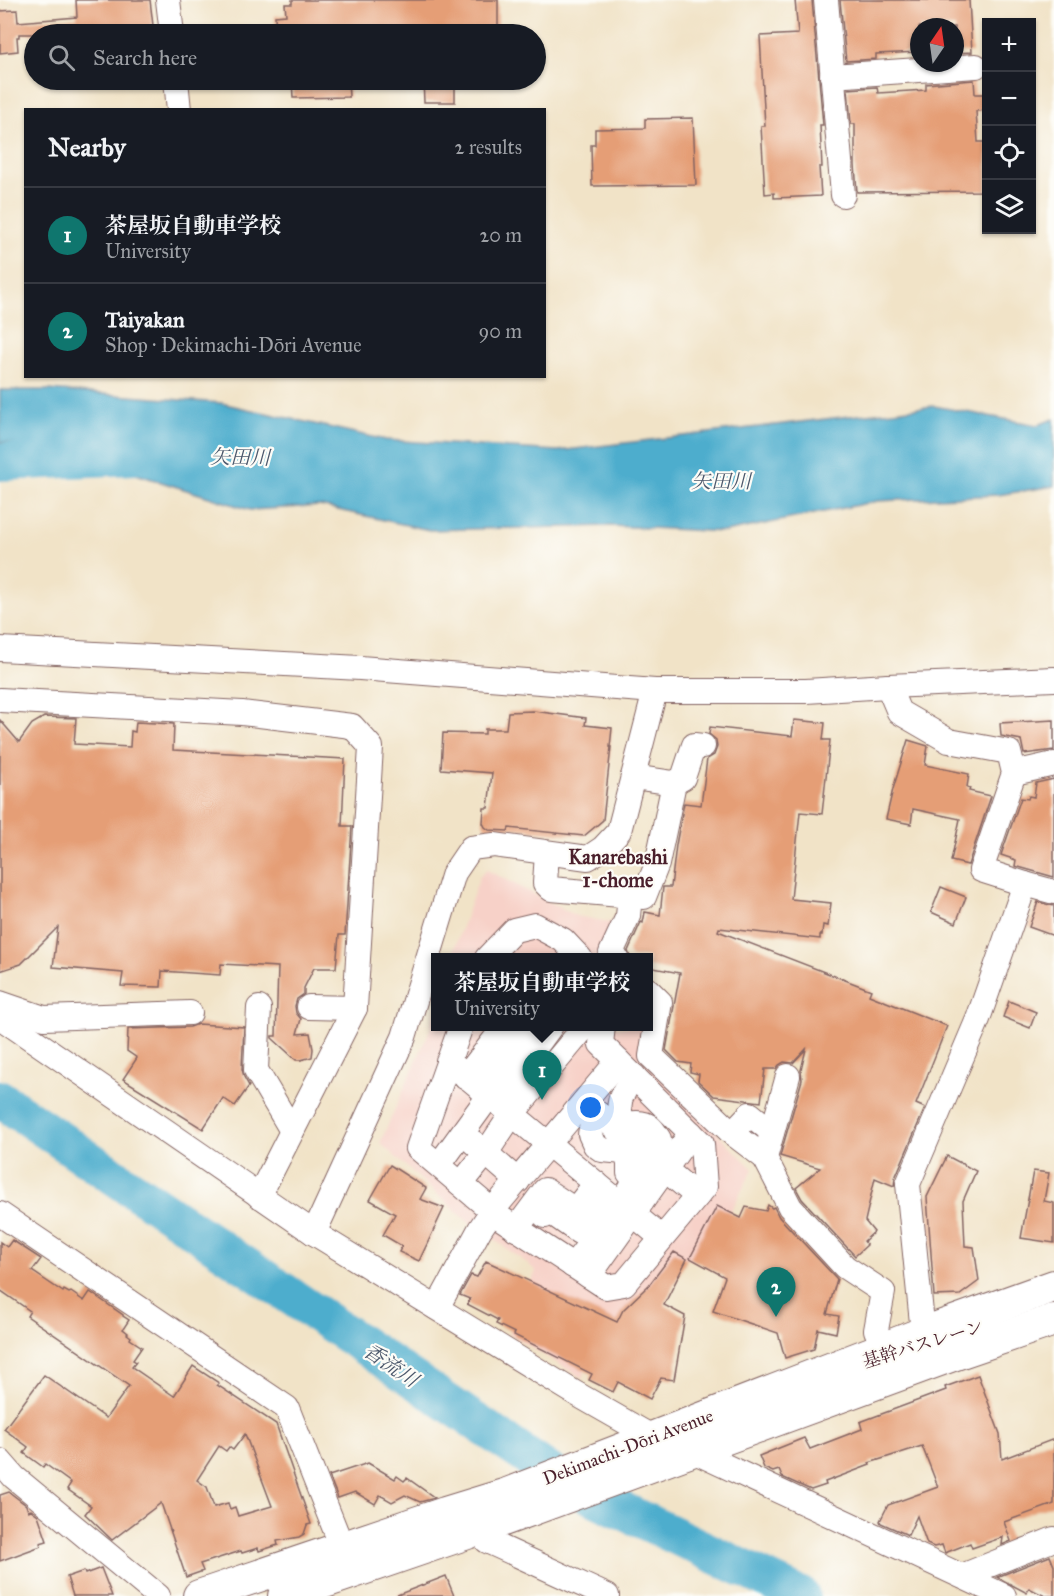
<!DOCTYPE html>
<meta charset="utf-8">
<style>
body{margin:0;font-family:"IM FELL Great Primer","Noto Serif JP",serif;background:#242831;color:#f1f3f6}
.controls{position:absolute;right:18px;top:18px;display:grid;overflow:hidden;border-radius:0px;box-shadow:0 2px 4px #0004}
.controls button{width:54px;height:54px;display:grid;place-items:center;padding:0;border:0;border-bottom:2px solid #363941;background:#171b24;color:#f1f3f6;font:30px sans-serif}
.compass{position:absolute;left:910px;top:18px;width:54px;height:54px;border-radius:50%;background:#171b24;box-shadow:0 2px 4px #0004;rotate:13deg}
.you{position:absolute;left:591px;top:1108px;width:21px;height:21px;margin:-15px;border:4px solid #fff;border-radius:50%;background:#1a73e8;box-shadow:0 0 0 9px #1a73e833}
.badge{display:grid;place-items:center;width:39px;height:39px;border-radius:50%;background:#0f766e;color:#fff;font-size:20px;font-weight:700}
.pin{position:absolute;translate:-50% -50px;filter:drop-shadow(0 2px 3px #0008)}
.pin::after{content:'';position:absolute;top:32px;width:21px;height:18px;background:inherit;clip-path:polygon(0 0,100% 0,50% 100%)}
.popup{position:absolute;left:431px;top:953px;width:222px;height:78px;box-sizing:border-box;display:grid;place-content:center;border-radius:0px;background:#171b24;filter:drop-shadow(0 2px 4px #0005);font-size:20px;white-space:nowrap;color:#9ea1a6}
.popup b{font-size:22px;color:#f1f3f6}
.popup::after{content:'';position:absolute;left:50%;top:100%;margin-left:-12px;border:12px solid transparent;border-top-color:#171b24}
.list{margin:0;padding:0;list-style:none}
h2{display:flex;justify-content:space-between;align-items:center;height:78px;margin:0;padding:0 24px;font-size:26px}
h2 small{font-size:20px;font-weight:400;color:#9ea1a6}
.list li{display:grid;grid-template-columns:39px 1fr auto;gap:18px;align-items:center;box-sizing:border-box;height:96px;padding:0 24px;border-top:2px solid #363941}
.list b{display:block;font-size:22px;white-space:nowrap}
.list p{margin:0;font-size:20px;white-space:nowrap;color:#9ea1a6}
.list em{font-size:20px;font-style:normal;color:#9ea1a6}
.icon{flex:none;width:33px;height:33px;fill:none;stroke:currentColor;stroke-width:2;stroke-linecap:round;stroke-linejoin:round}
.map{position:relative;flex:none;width:1054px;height:1596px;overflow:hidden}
.search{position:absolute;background:#171b24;box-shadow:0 2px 4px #0004;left:24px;top:24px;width:522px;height:66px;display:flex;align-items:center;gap:15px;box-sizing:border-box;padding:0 21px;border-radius:33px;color:#9ea1a6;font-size:22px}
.panel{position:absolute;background:#171b24;box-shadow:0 2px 4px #0004;left:24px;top:108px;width:522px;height:270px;border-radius:0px}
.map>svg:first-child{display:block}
.built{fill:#f7d1c8}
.water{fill:#4eadcd;stroke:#4c667c;stroke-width:1.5}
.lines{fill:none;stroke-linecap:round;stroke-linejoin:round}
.river{stroke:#4eadcd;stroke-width:38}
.building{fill:#e59e76;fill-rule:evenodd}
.minor-casing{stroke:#846462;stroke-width:26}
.major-casing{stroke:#846462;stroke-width:34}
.minor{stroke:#fff;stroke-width:24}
.major{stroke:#fff;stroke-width:32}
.labels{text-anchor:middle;stroke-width:4.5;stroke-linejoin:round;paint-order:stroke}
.street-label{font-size:18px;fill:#4a1f2b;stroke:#fdfcf7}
.water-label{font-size:20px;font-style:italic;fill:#4c586c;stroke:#fdfcf7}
.neighbourhood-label{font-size:20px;font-weight:bold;fill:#4a1f2b;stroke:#fdfcf7}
</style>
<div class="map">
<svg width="1054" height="1596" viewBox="0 0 1054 1596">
<rect width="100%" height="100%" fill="#fdfcf7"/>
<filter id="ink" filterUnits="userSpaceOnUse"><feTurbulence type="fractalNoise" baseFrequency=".0167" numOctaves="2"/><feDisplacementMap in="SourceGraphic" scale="12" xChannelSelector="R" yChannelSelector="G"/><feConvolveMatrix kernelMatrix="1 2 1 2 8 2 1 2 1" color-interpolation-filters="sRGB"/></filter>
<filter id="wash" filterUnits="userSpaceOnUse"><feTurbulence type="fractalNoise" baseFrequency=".008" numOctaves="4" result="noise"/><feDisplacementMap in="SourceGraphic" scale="24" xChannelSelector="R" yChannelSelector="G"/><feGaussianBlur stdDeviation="1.35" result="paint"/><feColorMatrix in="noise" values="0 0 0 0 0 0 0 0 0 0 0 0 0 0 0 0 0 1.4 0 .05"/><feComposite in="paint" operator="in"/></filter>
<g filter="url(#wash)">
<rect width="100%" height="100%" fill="#f1e3c7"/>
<g class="built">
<path d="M487 870 576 916 615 923 608 957 451 958 480 876Z"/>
<path d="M435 1007 436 1026 648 1027 641 1057 753 1169 704 1263 684 1258 644 1343 606 1324 582 1378 509 1334 536 1271 527 1263 465 1219 380 1143 430 1030Z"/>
</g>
<path class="water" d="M0 390H49L221 403 386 440 558 451 934 406 1037 425 1054 419V486L998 495 878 501 725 532 612 526 429 530 320 506 250 510 47 446 0 442Z"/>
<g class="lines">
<g class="river">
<path d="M0 462 136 456"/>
<path d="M0 1099 569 1485 801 1596"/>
</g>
</g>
<g id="blocks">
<g class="building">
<path d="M76 0H150L154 34H19V37H17L18 51 0 53V11L17 10 18 22 77 17Z"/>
<path d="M292 0H498V34H276L275 16 286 15 285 4H292Z"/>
<path d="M795 0H812L823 125H820L822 167H819L821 196 774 198V193L765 194 761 126H765L760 36 798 34Z"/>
<path d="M840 0H969L972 52 955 53V27H919V52L876 54V59L846 61Z"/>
<path d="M292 80H348L349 97 293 98Z"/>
<path d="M423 80H455V102H424Z"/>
<path d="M974 80 975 94H987V110L976 111 978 142H987V191L857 192 855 165V124H851L848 89 877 87 878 93 926 90V84Z"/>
<path d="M693 118 696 185 592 186 591 145H595V129L645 128V119Z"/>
<path d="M533 711 586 718 585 725 612 728 610 747H611L603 820 584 836 509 828 508 831 489 830 485 827 483 823 484 808H488L492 773 441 769 443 733 485 734V729H506L508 712Z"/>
<path d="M44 717 76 718 74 744 130 747 131 731 135 732 136 722 174 724 173 750 345 759 342 826H352L345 935H339L336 968H314L304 988V994L297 999 295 1006 296 1013 301 1019 297 1034 310 1033 313 1049 312 1057 301 1060H296L272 1038V1036H276L278 967 221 964 220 975 162 971 161 987 121 986 123 973 53 967 58 927 21 964 0 971V720L19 742 32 724Z"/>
<path d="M794 720 825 723 823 740H830L822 814 800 812 791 899 831 903 828 926 823 925 822 935H820V939L719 928 718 931 871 990 869 995 947 1026 916 1104 925 1108 895 1178 894 1186 875 1178 865 1221 874 1232 864 1241 867 1245 855 1256 802 1199 796 1188 820 1168 780 1156 802 1080 801 1070 806 1049 793 1063 784 1062 779 1065 776 1069H765L761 1102 714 1096 698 1081 699 1074 690 1072 691 1064 678 1062 666 1050 680 973 648 967V957H630L628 951 641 922 643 923 645 912 660 915 663 887H671L676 845 684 803 701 805 707 759 714 755 717 747 716 740 709 734 710 727 792 736Z"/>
<path d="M1054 720V750L1024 754 1021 740 1001 736 1000 723Z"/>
<path d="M908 740 928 746 925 765 969 774 967 787 970 788 969 791 991 796 968 865 951 861 960 819 913 809 911 824 886 819 893 789Z"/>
<path d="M1054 779V877L1015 866 1016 860 1001 855 1021 798 1028 799 1029 796 1034 797 1036 783Z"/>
<path d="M941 887 966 897 956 923 931 912Z"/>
<path d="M1038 902 1054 906V936L1029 927Z"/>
<path d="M1009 1001 1036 1012 1030 1028 1003 1017Z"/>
<path d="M198 1024 244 1027 242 1069 244 1077 249 1086 235 1106 223 1098 203 1129 123 1079 137 1058 127 1051 128 1029 190 1027Z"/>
<path d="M947 1156 976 1171 963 1201 965 1246 974 1247 979 1281 960 1295 934 1296 927 1197Z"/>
<path d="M390 1165 426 1188 420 1199 444 1208 419 1261 399 1252 402 1246 383 1235 395 1214 370 1200Z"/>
<path d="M1033 1171 1049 1173 1044 1201 1054 1203V1243L1021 1238Z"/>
<path d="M768 1205 772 1208 774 1207 779 1217 837 1279 827 1314 839 1316 836 1333 818 1329 814 1349 785 1358 778 1333 713 1311 725 1277 690 1258 717 1206 741 1218 746 1207 766 1211Z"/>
<path d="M12 1240 41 1259 32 1271 63 1292 64 1290 69 1293 71 1292 84 1301 90 1292 123 1315V1316L129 1320 123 1329 128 1333 127 1334 131 1337 130 1339 142 1347 133 1360 136 1362 132 1367 174 1396 193 1366 219 1383 217 1385 276 1424 311 1524 307 1525 304 1534 299 1537 277 1541 278 1545 259 1551 258 1548 242 1553 241 1551 200 1564 203 1571 186 1577 161 1503 112 1540 85 1514 91 1506 67 1489 71 1483 45 1464 43 1467 24 1453 28 1447 4 1429 44 1375 106 1418 129 1386 27 1316 30 1311 0 1290V1242L7 1247ZM245 1434 272 1506 238 1516 235 1507 230 1509 228 1503 214 1507 207 1487 197 1480 219 1446 226 1451 229 1447 233 1450Z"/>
<path d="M674 1252 687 1259 664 1305 685 1316 674 1380 661 1378 650 1399 618 1382 613 1392 589 1380 592 1374 514 1335 515 1333 496 1324 498 1320 467 1304 470 1299 460 1295 471 1275 477 1277 486 1261 617 1322 623 1310 649 1285Z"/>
<path d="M978 1375 1000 1434 1002 1459 1054 1439V1504L1004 1522 1011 1541 1002 1545 1003 1537 972 1548 970 1543 945 1553 942 1545 934 1547 927 1544 917 1516 908 1535 881 1523 880 1521 888 1505 938 1487 922 1446 869 1463 870 1465 825 1482 826 1485 811 1490 782 1477 779 1470 773 1472 764 1468 759 1456 804 1438 810 1449 862 1429 860 1422 946 1390 945 1387Z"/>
<path d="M368 1463 395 1479 397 1476 404 1481 407 1478 435 1498 420 1502 405 1495 392 1502 380 1495 375 1504 355 1492 338 1498 329 1476Z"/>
<path d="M9 1492 26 1505 28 1511 31 1510 38 1515 47 1541 40 1543 41 1546 0 1561V1495Z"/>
<path d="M1050 1556 1054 1566V1596H1045L1029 1588 1027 1593 997 1577Z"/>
<path d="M101 1568 112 1596H73L67 1577 84 1571 85 1574Z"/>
<path d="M446 1576 454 1596H398L397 1595Z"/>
</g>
</g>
</g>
<g filter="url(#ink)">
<use href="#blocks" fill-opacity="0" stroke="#846462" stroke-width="1.5"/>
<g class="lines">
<g class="minor-casing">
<g id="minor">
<path d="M168 0 172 34"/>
<path d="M826 0 843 195"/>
<path d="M832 76 976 66"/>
<path d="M176 80 179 110"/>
<path d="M0 649 360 668 655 691H806L888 686 1054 679"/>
<path d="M888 686 899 712 949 741 1009 752 1014 773 981 870 1025 884 978 1019 908 1184 923 1333"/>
<path d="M0 700 242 713 352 726 371 747 355 1008 259 1196"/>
<path d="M1014 773 1054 764"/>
<path d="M633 777 674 783 683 778 694 745 703 746"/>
<path d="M547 853 545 883 551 889 644 897 657 864 674 783"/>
<path d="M1025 884 1054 892"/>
<path d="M487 958 514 930 535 925 563 940 580 958"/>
<path d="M616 958 611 953 628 916 630 896"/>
<path d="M648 990 660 1002 651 1056 732 1133"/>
<path d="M0 1003 44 1018 190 1013"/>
<path d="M309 1007 355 1008"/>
<path d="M259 1008 256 1070 292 1131"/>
<path d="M0 1017 314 1233 575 1393 652 1437 693 1451 1004 1596"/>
<path d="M461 1026 418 1148 502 1219 606 1287 624 1284 705 1187 702 1144 601 1044 603 1026"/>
<path d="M448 1061 662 1238"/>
<path d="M788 1076 765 1158 790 1207 845 1267 883 1292 876 1330 883 1348"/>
<path d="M466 1077 505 1026"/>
<path d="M480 1088 526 1026"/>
<path d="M496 1101 551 1026"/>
<path d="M584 1102 697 1196"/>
<path d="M600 1115 592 1124 590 1134 595 1145 602 1150 624 1152 629 1162V1173"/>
<path d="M624 1124C614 1103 622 1093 634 1076"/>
<path d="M473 1142 518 1181"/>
<path d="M765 1158 732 1133 750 1114 772 1132"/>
<path d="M439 1165 489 1096"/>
<path d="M461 1184 486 1153 512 1114 583 1029"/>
<path d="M0 1214 287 1408 342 1547"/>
<path d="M545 1216 549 1211 579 1232 597 1207"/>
<path d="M516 1229 545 1190 575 1210 596 1183"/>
<path d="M314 1233 404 1037 454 873 471 848 494 845 588 858 603 848 619 831 655 691"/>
<path d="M573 1266 620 1204 658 1148 659 1139C656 1135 654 1130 650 1127 642 1120 624 1123 616 1129"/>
<path d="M589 1276 691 1133"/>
<path d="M437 1308 480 1229 492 1211 618 1061"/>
<path d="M0 1461 14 1477 158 1596"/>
<path d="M476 1530 487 1541 607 1596"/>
<path d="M962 1576 1054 1539"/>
</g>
</g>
<g class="major-casing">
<g id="major">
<path d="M199 1596 445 1513 507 1494 923 1333 1054 1286"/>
<path d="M284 1596 476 1530 961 1352 1054 1320"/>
</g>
</g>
<use href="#minor" class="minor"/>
<use href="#major" class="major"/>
</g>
</g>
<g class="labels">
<g class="street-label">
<text transform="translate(923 1344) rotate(-17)" y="6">基幹バスレーン</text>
<text transform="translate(628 1447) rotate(-21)" y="6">Dekimachi-Dōri Avenue</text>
</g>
<g class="water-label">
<text transform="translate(240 457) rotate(1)" y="7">矢田川</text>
<text x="721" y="488">矢田川</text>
<text transform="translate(391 1365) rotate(34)" y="7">香流川</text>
</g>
<g class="neighbourhood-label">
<text x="618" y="864">Kanarebashi<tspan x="618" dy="23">1-chome</tspan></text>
</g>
</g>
</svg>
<div class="controls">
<button>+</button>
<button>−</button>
<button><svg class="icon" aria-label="locate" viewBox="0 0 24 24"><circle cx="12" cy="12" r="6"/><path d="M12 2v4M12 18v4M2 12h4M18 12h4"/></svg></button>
<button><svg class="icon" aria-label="layers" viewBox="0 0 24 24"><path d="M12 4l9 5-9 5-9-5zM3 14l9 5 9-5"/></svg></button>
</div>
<svg class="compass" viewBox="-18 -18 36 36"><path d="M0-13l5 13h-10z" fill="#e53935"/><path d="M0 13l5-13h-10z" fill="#9ea1a6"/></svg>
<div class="you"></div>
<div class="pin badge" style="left:542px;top:1100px">1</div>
<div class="popup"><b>茶屋坂自動車学校</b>University</div>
<div class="pin badge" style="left:776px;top:1317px">2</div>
<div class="search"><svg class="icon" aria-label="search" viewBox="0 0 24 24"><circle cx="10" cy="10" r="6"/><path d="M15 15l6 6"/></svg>Search here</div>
<section class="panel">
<h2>Nearby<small>2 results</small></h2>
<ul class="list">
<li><span class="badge">1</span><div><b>茶屋坂自動車学校</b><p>University</p></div><em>20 m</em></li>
<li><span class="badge">2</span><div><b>Taiyakan</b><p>Shop · Dekimachi-Dōri Avenue</p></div><em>90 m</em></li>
</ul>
</section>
</div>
